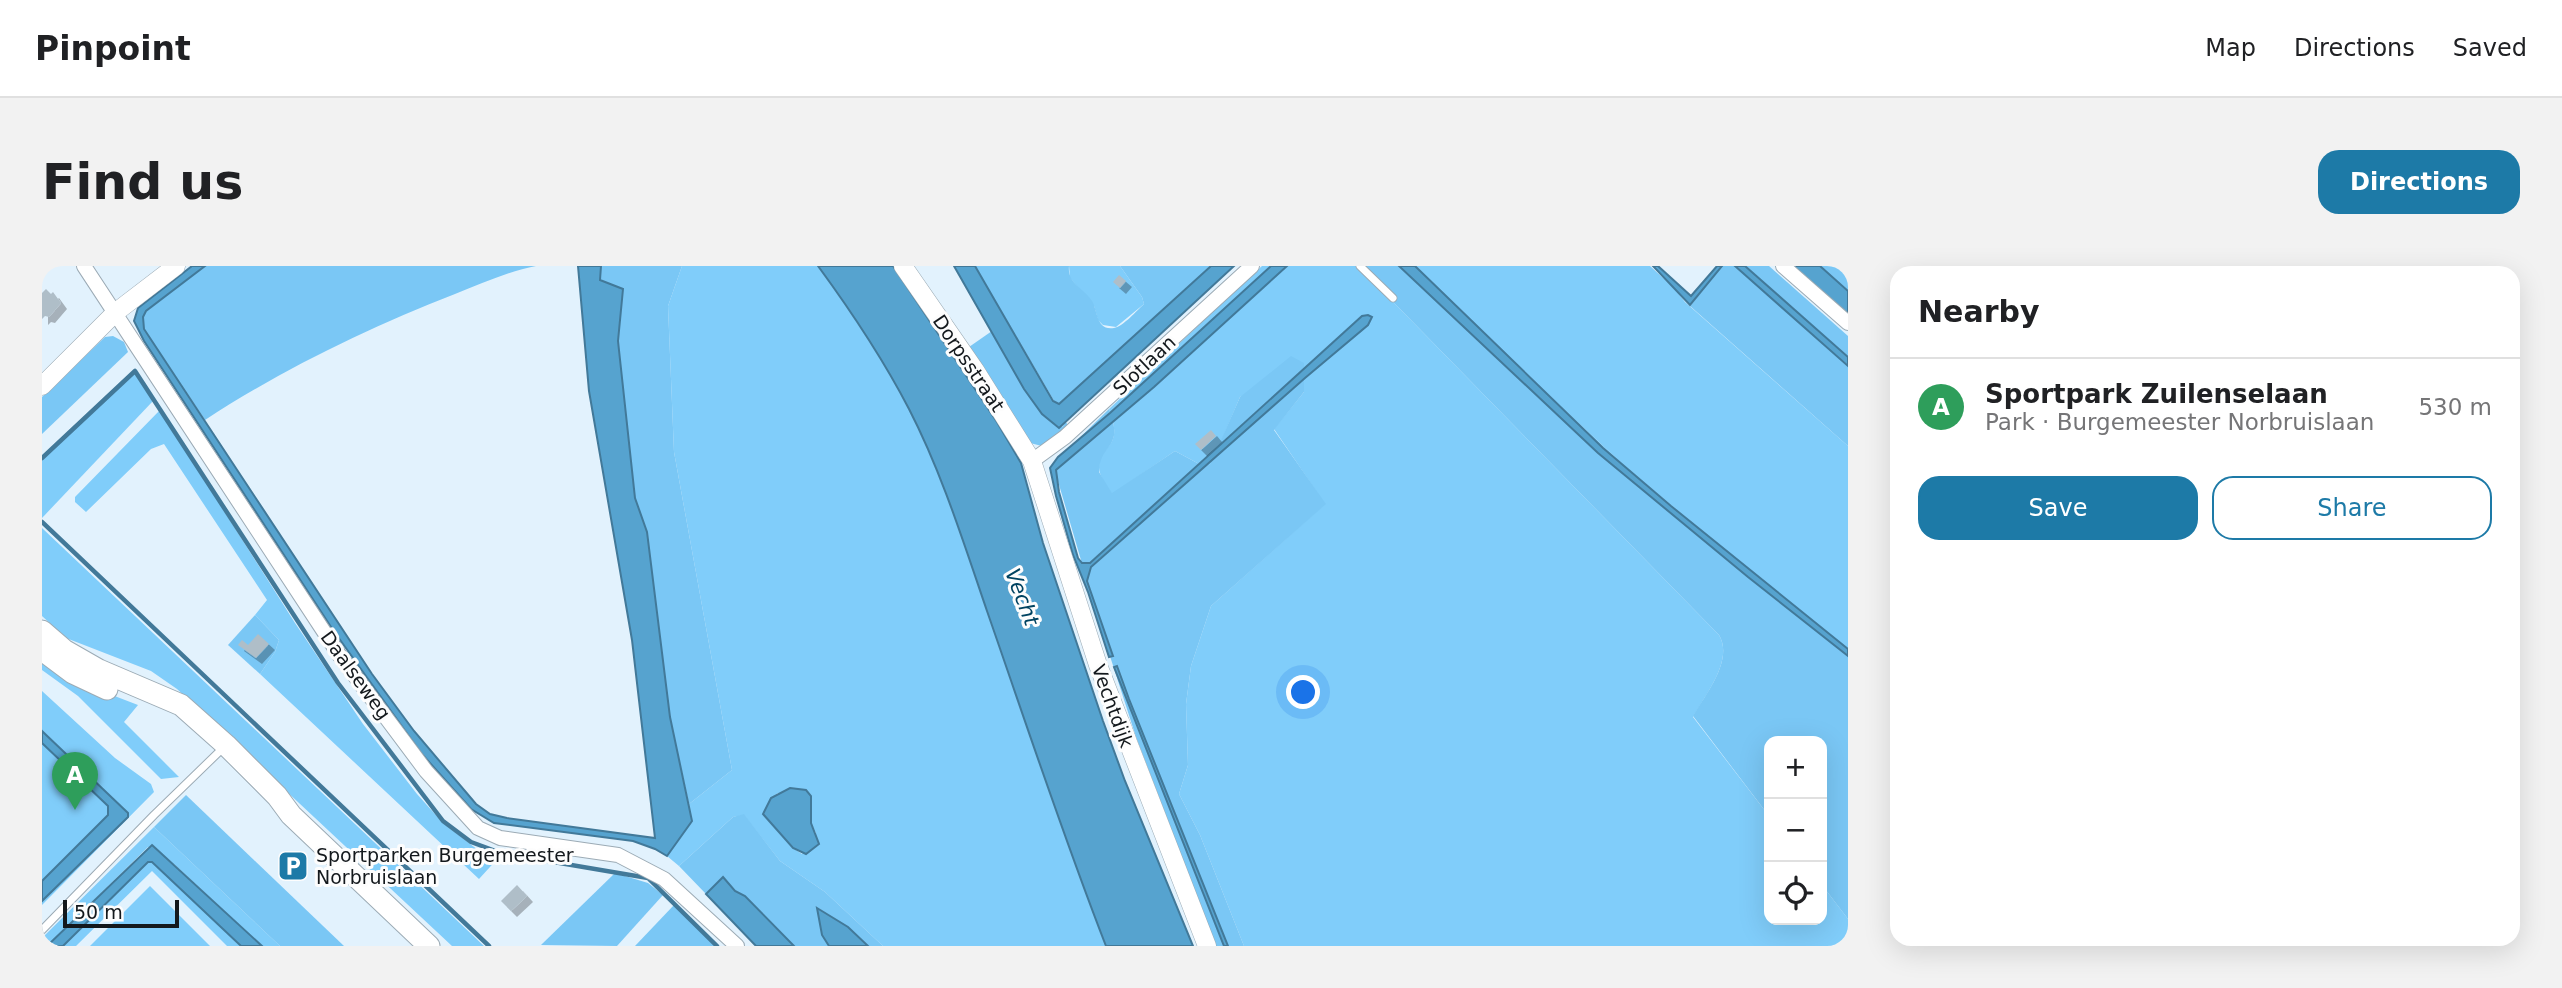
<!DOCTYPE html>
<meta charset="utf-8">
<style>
body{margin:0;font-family:"DejaVu Sans",sans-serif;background:#f2f2f2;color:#202124}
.controls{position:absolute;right:21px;bottom:21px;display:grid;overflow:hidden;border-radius:14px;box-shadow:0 7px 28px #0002}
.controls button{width:63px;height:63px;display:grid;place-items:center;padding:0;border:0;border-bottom:2px solid #e0e0e0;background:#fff;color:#202124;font:35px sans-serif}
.scale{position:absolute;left:21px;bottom:18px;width:116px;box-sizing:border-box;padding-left:7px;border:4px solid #13181c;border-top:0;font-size:19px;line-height:24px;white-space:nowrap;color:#13181c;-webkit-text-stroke:5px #fdfdfd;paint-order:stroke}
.you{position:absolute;left:1262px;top:427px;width:24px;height:24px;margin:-18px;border:5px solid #fff;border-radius:50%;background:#1a73e8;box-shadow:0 0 0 10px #1a73e833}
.badge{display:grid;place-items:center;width:46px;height:46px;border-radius:50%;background:#1d7aa7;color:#fff;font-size:23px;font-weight:700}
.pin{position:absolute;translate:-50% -58px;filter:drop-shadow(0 2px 4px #0008)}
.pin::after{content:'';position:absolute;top:37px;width:24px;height:21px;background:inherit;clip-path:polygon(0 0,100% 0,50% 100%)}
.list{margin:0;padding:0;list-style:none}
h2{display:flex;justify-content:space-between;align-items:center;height:91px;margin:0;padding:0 28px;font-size:30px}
h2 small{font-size:23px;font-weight:400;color:#757577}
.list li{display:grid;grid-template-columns:46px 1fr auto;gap:21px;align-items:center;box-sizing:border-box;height:98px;padding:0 28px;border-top:2px solid #e0e0e0}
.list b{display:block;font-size:26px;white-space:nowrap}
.list p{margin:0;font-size:23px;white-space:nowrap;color:#757577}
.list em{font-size:23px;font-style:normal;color:#757577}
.actions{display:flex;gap:14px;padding:21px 28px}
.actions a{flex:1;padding:16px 0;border:2px solid #1d7aa7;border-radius:21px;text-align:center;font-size:24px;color:#1d7aa7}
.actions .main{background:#1d7aa7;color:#fff}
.icon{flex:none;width:38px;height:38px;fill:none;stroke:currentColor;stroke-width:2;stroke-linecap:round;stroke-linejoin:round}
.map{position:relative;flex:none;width:1806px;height:680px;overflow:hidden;border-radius:21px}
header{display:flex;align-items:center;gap:42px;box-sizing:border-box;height:98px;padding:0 35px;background:#fff;border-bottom:2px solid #e0e0e0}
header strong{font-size:33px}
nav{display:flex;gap:38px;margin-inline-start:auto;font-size:24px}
.intro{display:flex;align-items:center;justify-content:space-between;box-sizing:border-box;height:168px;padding:0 42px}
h1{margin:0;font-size:49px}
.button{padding:18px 32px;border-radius:21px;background:#1d7aa7;color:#fff;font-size:24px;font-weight:700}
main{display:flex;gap:42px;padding:0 42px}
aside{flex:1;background:#fff;border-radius:21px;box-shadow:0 7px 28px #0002}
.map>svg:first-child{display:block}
.green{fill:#80cdfa;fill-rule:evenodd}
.forest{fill:#7ac7f5}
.water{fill:#56a3cf;stroke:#427999;stroke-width:2}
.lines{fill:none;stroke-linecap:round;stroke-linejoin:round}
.stream{stroke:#427999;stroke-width:4.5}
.building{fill:#afbec8;filter:url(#shadow)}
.service-casing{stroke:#9cabb5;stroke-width:9}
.minor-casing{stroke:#9cabb5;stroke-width:16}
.tertiary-casing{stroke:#9cabb5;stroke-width:19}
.secondary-casing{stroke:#9cabb5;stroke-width:23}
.service{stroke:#fff;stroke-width:7}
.minor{stroke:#fff;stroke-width:14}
.tertiary{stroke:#fff;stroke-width:18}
.secondary{stroke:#fff;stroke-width:21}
.labels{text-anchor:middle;stroke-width:6;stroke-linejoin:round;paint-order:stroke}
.street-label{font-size:19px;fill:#13181c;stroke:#fdfdfd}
.poi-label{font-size:19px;fill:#13181c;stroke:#fdfdfd;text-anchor:start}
.water-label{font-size:21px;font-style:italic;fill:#004361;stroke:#fdfdfd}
</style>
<header>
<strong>Pinpoint</strong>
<nav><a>Map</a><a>Directions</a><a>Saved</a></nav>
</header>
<div class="intro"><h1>Find us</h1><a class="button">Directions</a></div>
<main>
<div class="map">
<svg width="1806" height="680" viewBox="0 0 1806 680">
<defs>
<filter id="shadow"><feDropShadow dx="6" dy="6" stdDeviation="0" flood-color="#0004"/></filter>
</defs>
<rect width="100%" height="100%" fill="#e2f2fd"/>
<g class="green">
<path d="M640 0H776C809 45 841 93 867 143 900 207 922 278 945 345 984 457 1021 570 1064 680H841L783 626 738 595 702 549 691 551 637 600 625 590 649 556 647 538 690 504 632 186 626 40ZM736 527 769 530V557L774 567 760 588 751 582 721 548 729 532Z"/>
<path d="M1027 0H1078L1100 31 1102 38 1074 61 1061 59 1056 54 1052 40 1028 12Z"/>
<path d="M1220 0H1316L1677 369C1692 394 1663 429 1651 451L1727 550V654H1780V619L1806 653V680H1202L1158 569 1137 528 1146 499 1144 438 1149 400 1169 340 1283 238 1232 163 1262 126V97L1198 131 1169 199H1159L1133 185 1070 228C1066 221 1057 210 1057 202 1057 177 1083 184 1067 143Z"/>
<path d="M1368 0H1608L1632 22 1643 36 1806 180V385L1588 205Z"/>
<path d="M91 108H93L111 135 0 252V192Z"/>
<path d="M118 144 253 357 321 458 375 528 401 557 436 584 458 590 437 613 218 408 233 386 237 374 213 349 225 334 122 178 109 183 44 246 33 236V231Z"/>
<path d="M0 262 442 680H410L135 423 109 405 24 372 0 350Z"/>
<path d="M0 389 70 429 96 439 82 456 137 511 119 513 36 430 0 404Z"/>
<path d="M0 425 73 492 109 518 112 526 0 639V635L86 547 0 465Z"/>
<path d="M0 477 66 539V549L0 615Z"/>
<path d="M112 561 238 680H220L133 599 106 581 5 680H0V672Z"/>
<path d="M106 596H110L199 680H185L110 605 34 680H21Z"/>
<path d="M108 620 168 680H48Z"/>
</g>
<g class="forest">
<path d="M163 0H494C467 5 439 18 413 28 326 62 241 103 163 154L102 63 101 51 104 45Z"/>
<path d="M559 0H640L626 40 632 186 690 504 647 538 628 451 605 266 593 232 576 75 581 23 558 14Z"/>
<path d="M933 0H1027C1025 18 1042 22 1050 35 1056 45 1054 65 1072 62 1082 60 1094 45 1102 38L1100 31 1078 0H1169L1017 138 1012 135Z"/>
<path d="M1316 0H1368L1588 205 1806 385V653L1780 619V475H1727V550L1651 450C1663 429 1692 394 1677 369Z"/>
<path d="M1680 0H1727L1806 70V180L1648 40Z"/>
<path d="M1778 0H1806V25Z"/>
<path d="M950 65 962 89 1020 161 1024 156 1027 162 1000 180 988 177 927 81Z"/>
<path d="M71 70 82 76 86 86 0 168V131L63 71Z"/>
<path d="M1249 90 1262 97V126L1232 164 1284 238 1169 340 1149 400 1144 438 1146 499 1137 528 1158 569 1202 680H1174L1094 471 1057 356 1011 198 1067 143C1083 184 1058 176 1057 206L1070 227 1133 185 1159 199H1168L1198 131Z"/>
<path d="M213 349 237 374 233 386 218 408 186 379Z"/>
<path d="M144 529 302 680H238L112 561Z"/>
<path d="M702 548 738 595 783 626 841 680H826L806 661 776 642 780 669 787 680H752L703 630 693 625 681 612 664 628 637 600 691 551Z"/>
<path d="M573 607 606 617 621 629 575 680 499 679Z"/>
<path d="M632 639 675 680H593Z"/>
</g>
<g class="water">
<path d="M150 0H163L104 45 101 51 102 63 330 408 372 465 434 538 448 548 465 552 613 572 590 374 547 125 536 0H559L558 14 581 23 576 75 593 232 605 266 628 451 650 555 625 590 613 583 591 575 452 557 429 543 379 487 291 364 102 75 92 55 96 42Z"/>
<path d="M776 0H851L955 156 979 197 1001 277 1061 455 1083 515 1151 680H1064C1021 570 984 457 945 345 922 278 900 207 867 143 841 93 809 45 776 0Z"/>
<path d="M912 0H933L1011 135 1017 138 1169 0H1192L1017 162 1000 148 982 123Z"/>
<path d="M1229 0H1245L1112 121 1014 204 1017 226 1036 292 1040 297H1048L1320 50 1326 49 1330 51 1326 59 1263 112 1049 301 1045 315 1071 390 1067 391 1046 326 1031 289 1014 230 1008 202 1016 191 1068 147Z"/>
<path d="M1357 0H1373L1561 182 1629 240 1806 383V390L1706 311 1556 187Z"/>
<path d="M1611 0H1616L1649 30 1675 0H1680L1648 39Z"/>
<path d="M1693 0H1703L1806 91V100Z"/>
<path d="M1750 0H1778L1806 25V48Z"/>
<path d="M1075 400 1087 433 1186 680H1182L1072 401Z"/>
<path d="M0 465 86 547V551L0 635V615L66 549V540L0 477Z"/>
<path d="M748 522 764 524 769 530V557L777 578 764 588 751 582 721 548 729 532Z"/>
<path d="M110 579 220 680H199L110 596H106L21 680H5Z"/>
<path d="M681 611 693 625 703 630 752 680H714L664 628Z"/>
<path d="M775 642 806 661 826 680H787L780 669Z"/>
</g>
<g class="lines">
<g class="stream">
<path d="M0 192 93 105 296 417 401 555 429 576 459 587 606 612 675 680"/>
<path d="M0 256 447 680"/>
</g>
</g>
<g class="building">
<path d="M1077 9 1084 15 1078 22 1071 16Z"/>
<path d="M4 23 9 28 11 26 19 37 7 51 3 50 0 53V27Z"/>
<path d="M1169 164 1174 170 1159 184 1153 178Z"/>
<path d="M216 368 227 378 214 392 196 379 200 374 206 379Z"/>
<path d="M475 619 485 630 469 645 459 635Z"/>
</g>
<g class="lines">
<g class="service-casing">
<g id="service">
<path d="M1318 0 1351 32"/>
<path d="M0 664 112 549 181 482"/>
</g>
</g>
<g class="minor-casing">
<g id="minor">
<path d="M42 0 298 390 384 505 436 562 458 572 576 589 622 613 695 680"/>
<path d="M1741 0 1806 57"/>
<path d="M990 195 1023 171 1210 0"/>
</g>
</g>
<g class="tertiary-casing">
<g id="tertiary">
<path d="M861 0 933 104 990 195 1056 399 1165 680"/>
<path d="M0 120 74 46 134 0"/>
</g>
</g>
<g class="secondary-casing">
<g id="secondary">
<path d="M0 365 22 384 57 404 139 439 184 479 235 530 249 549 387 680"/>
<path d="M0 384 31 407 65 423"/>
</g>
</g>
<use href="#service" class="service"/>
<use href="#minor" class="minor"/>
<use href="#tertiary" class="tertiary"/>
<use href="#secondary" class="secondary"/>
</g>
<defs>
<g id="parking-square" transform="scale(1.575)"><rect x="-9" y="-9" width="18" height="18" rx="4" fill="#1d7aa7" stroke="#fdfdfd"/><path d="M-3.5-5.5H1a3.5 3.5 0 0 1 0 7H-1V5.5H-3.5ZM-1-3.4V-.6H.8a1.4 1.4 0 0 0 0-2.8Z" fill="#fff"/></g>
</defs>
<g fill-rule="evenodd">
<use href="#parking-square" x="251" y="600"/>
</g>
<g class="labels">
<g class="street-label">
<text transform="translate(927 97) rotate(56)" y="7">Dorpsstraat</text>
<text transform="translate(1102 99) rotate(-43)" y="7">Slotlaan</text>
<text transform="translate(314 409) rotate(54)" y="7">Daalseweg</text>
<text transform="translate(1071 440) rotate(70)" y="7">Vechtdijk</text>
</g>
<g class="poi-label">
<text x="274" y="596">Sportparken Burgemeester<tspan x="274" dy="22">Norbruislaan</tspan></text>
</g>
<g class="water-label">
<text transform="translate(980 331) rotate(69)" y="7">Vecht</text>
</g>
</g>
</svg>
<div class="controls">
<button>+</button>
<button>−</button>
<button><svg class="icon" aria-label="locate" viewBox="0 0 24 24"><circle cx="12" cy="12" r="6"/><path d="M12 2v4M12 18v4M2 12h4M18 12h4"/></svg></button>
</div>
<div class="scale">50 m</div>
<div class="you"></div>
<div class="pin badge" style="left:33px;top:544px;background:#2e9e5b">A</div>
</div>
<aside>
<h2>Nearby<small></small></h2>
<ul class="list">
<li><span class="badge" style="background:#2e9e5b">A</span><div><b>Sportpark Zuilenselaan</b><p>Park · Burgemeester Norbruislaan</p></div><em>530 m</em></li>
</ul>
<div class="actions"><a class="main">Save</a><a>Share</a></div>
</aside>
</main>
